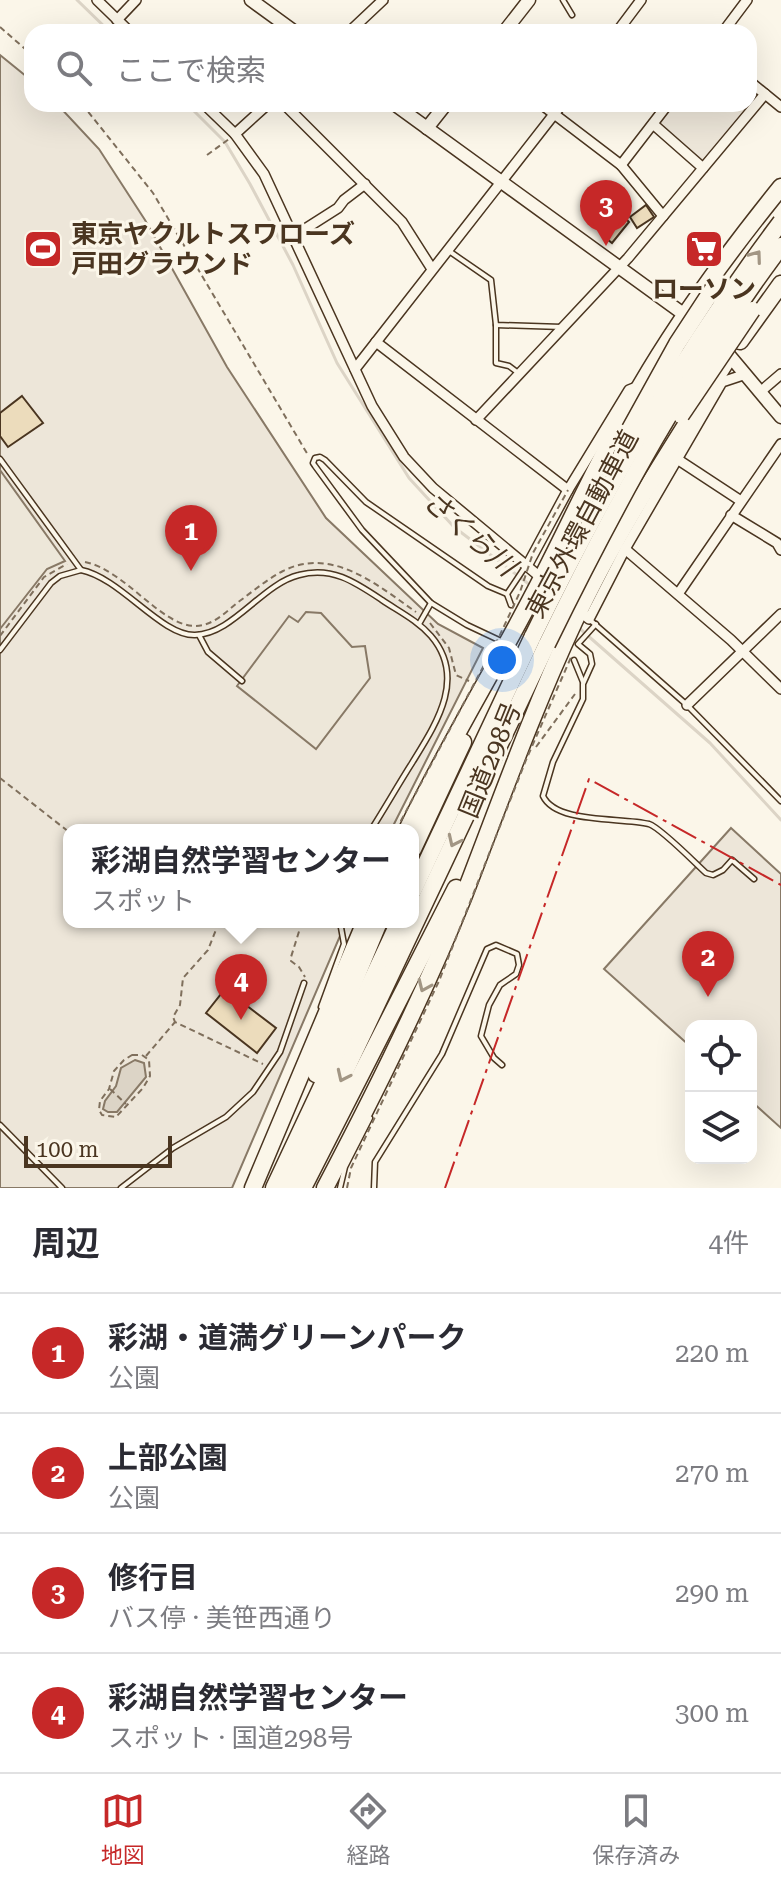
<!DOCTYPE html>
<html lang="ja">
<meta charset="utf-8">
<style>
body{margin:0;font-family:"Roboto Serif","Noto Sans JP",serif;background:#f2f2f3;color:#2b2b33}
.controls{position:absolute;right:24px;bottom:24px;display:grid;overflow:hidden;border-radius:16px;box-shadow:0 8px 32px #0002}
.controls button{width:72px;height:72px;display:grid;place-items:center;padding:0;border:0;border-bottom:2px solid #e1e1e2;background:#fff;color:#2b2b33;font:40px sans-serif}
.scale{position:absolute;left:24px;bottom:20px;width:148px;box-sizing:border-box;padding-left:8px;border:4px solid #4a3520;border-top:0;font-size:22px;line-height:28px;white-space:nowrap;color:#4a3520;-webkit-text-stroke:6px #fbf6e9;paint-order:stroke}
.you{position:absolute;left:502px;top:660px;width:28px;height:28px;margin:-20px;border:6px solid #fff;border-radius:50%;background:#1a73e8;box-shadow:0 0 0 12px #1a73e833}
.badge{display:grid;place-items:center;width:52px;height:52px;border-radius:50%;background:#c62828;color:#fff;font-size:26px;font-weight:700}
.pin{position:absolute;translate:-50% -66px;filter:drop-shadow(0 2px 4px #0008)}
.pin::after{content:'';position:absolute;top:42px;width:28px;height:24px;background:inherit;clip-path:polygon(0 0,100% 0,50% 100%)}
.popup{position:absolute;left:63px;top:824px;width:356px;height:104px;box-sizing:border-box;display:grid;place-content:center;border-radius:16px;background:#fff;filter:drop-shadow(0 2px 6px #0005);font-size:26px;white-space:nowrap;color:#7c7c81}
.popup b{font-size:30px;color:#2b2b33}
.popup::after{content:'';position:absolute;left:50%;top:100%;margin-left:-16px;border:16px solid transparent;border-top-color:#fff}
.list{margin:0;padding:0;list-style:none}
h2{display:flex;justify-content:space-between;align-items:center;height:104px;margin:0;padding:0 32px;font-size:34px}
h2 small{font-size:26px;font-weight:400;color:#7c7c81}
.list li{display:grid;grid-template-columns:52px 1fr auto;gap:24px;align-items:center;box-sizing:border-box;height:120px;padding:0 32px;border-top:2px solid #e1e1e2}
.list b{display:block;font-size:30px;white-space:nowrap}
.list p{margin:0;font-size:26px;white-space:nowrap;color:#7c7c81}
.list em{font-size:26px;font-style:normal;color:#7c7c81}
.icon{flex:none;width:44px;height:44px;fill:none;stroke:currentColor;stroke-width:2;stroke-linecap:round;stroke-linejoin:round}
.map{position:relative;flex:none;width:781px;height:1188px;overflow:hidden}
.search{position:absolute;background:#fff;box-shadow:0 8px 32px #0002;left:24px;right:24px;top:24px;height:88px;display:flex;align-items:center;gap:20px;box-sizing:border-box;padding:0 28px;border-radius:24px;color:#7c7c81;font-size:30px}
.sheet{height:584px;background:#fff}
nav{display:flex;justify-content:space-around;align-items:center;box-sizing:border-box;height:112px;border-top:2px solid #e1e1e2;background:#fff;font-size:22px;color:#7c7c81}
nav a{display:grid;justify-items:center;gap:4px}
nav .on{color:#c62828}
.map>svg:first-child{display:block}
.green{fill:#ede6d9;stroke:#887966;stroke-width:2}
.parking{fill:#ede7d9;stroke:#887966;stroke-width:2}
.water{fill:#dcd4c6;stroke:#887966;stroke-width:2}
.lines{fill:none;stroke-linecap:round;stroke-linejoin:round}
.stream{stroke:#dcd4c6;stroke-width:3}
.building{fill:#ecdcbc;stroke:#4a3520;stroke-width:2}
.lane-casing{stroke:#4a3520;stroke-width:7}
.street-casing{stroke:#4a3520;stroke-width:12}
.secondary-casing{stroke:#4a3520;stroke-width:15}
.highway-casing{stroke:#4a3520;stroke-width:19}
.path{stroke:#7f6f5c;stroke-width:2;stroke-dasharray:6 4;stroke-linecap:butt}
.lane{stroke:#fbf6e9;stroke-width:4}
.street{stroke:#fbf6e9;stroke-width:9}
.secondary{stroke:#fbf6e9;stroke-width:12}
.highway{stroke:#fbf6e9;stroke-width:16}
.highway-bridge-casing{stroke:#4a3520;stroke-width:19;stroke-linecap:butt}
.path-bridge{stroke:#7f6f5c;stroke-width:2;stroke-dasharray:6 4;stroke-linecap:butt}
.highway-bridge{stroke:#fbf6e9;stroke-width:16}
.power{stroke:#c62828;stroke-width:2;stroke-dasharray:28 6 4 6;stroke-linecap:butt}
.oneway{stroke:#a29684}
.labels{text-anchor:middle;stroke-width:6;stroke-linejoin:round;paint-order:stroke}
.poi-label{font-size:26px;font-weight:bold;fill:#4a3520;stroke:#fbf6e9;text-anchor:start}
.street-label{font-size:26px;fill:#4a3520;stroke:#fbf6e9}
.water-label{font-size:28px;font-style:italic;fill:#4a3520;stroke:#fbf6e9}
</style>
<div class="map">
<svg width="781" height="1188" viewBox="0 0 781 1188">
<rect width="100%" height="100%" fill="#fbf6e9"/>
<g class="green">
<path d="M0 55 32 81V104H57L99 149 145 220 227 367 326 518 438 624 483 648 391 830H69V922H346L232 1188H0Z"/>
<path d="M749 87 757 94 758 98 703 161 700 162 660 126 659 122 672 104H749Z"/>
<path d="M731 828 781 874V1128L751 1101V1026H691V1047L604 969Z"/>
</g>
<g class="parking">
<path d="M0 470 65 561 47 569 0 629Z"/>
<path d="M306 612 321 613 352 647 365 646 370 678 316 749 237 686 289 616 298 622Z"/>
</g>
<path class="water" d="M135 1060 144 1063 146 1077 117 1112H108L103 1109 105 1101 116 1086 121 1068Z"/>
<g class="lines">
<g class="stream">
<path d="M77 0 110 32"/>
<path d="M187 104 225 142 250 184 293 265 337 363 409 478 454 527 530 585"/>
<path d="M578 627 710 743 781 820"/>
</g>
</g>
<g class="building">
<path d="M646 205 654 217 637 228 630 217Z"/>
<path d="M617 209 629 222 612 243 602 235 610 223 607 221Z"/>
<path d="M700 235 720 249 708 266 688 252Z"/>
<path d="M22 396 43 423 8 447 0 436V413Z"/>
<path d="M225 989 276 1028 257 1053 206 1013Z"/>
</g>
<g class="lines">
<g class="lane-casing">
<g id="lane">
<path d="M563 0 572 15"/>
<path d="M449 251 491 280 496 325 562 327"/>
<path d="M496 325V363L509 366 517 372"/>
<path d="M0 459 81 570 60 576 51 583 0 650"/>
<path d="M81 570C121 578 161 636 195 635 233 634 262 584 299 575 332 566 355 582 382 600 398 611 417 620 431 636 467 678 436 724 412 763 398 785 385 808 371 830"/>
<path d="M511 605 507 594 525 567"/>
<path d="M589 619 687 705 781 801"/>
<path d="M419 624 431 603"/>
<path d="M596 624 578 644 590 654 592 664 583 684V699L553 762 543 796C556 824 621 817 649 824 661 828 695 863 706 873L713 875 723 870 732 860 754 879"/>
<path d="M199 635 208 652 242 681"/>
<path d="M501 641 467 625 431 603 362 530 315 466 313 463 315 458 320 457 325 460 366 502 488 586 507 594"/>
<path d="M574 660 583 682"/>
<path d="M321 1007 344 944 340 922"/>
<path d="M0 1125 62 1188"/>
<path d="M121 1188 173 1148 226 1117 253 1092 280 1052 304 983"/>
<path d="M340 1188 345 1167 370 1118"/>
<path d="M374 1188 375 1162 442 1054 487 949 496 945 517 954 519 965 516 974 500 985 489 1005 481 1036 494 1058 502 1065"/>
</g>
</g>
<g class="street-casing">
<g id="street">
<path d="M97 0 130 32"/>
<path d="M117 20 136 0"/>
<path d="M349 32 383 0"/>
<path d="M617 32 641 0"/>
<path d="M723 32 747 0"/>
<path d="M749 81 781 107"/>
<path d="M204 104 235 134 264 174 372 406 404 457 433 488 545 581"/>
<path d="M284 104 402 222 432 269"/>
<path d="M541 104 621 165 663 216"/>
<path d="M653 124 703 168"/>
<path d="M235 134 268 104"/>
<path d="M621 165 668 104"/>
<path d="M294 236 338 208 344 200 365 184"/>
<path d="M376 342 568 490"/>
<path d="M355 369 562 104"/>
<path d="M760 392 781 374"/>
<path d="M476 420 628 258 765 94"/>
<path d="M677 459 741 501"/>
<path d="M731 515 777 543 781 550"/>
<path d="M625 549 731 640 781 689"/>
<path d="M527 566 568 490 629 390 634 388"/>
<path d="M678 594 781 444"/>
<path d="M577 609 589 619 625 549 722 382 746 374"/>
<path d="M687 705 781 614"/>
</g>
</g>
<g class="secondary-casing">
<g id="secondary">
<path d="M251 0 295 32"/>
<path d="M504 32 529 0"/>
<path d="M394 104 689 318"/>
<path d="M427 128 446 104"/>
<path d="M724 349 781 417"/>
</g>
</g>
<g class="highway-casing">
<g id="highway">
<path d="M740 341 781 284"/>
<path d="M407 830C445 750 492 674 533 595 570 525 601 453 641 385 682 315 730 250 781 187"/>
<path d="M413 849 463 742"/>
<path d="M413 891 533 636"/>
<path d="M316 1074 379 922"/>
<path d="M253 1188 365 922"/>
<path d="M274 1188 399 922"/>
<path d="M290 1188 547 644"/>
<path d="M303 1188 456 888"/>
<path d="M325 1188C375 1093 423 997 463 898 499 805 532 712 574 622 617 530 673 446 727 360"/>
</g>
</g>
<g class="path">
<path d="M0 27 32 55"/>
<path d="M82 104 153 193 308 455"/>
<path d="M207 155 229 139"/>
<path d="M85 562C125 570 161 626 195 626 212 626 225 613 237 603 252 592 266 580 283 571 332 546 377 585 416 612"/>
<path d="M430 623 449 648 456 675 469 681"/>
<path d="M0 636 44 577 67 564"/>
<path d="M536 747 575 694"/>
<path d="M0 778 69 832"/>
<path d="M219 922 208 950 183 978 180 1005 173 1017 175 1022 263 1064"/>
<path d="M302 922 291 957V961L299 967 305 977"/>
<path d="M132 1055H142L149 1060 150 1076 143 1088 116 1117 102 1115 99 1110 100 1101 109 1089 114 1071 124 1060Z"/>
<path d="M146 1056 175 1022"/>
<path d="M110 1089 126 1104"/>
</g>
<use href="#lane" class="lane"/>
<use href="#street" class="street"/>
<use href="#secondary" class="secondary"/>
<use href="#highway" class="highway"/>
<g class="highway-bridge-casing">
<g id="highway-bridge">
<path d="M681 415 752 310"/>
<path d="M630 429 677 344 715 286"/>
<path d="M533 636C606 487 681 355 781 222"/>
<path d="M547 644C615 505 688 370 781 246"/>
</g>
</g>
<g class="path-bridge">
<path d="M396 830 498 639 520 592 533 553 568 490"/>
<path d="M347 1188 351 1168 439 981 526 760 572 655"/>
</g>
<use href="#highway-bridge" class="highway-bridge"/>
<path class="power" d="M445 1188 589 779 781 885"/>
</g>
<defs><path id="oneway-chevron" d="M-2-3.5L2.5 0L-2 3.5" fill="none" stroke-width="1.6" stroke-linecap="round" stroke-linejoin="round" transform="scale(2)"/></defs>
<g class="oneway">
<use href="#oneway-chevron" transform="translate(756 256) rotate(-54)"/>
<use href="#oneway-chevron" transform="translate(454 841) rotate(115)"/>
<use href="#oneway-chevron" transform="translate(424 986) rotate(114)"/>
<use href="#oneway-chevron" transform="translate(343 1076) rotate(115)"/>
</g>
<defs>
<g id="stadium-square" transform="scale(2)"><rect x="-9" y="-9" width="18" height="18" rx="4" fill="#c62828" stroke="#fbf6e9"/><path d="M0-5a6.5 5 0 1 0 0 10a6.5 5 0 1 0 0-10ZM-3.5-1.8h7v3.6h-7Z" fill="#fff"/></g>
<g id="supermarket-square" transform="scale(2)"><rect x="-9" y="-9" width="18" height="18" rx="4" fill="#c62828" stroke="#fbf6e9"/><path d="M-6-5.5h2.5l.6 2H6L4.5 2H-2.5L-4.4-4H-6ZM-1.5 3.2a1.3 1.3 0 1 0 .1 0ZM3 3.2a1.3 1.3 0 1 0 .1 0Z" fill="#fff"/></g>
</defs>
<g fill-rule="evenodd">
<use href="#stadium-square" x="43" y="249"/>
<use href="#supermarket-square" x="704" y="249"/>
</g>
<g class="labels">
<g class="poi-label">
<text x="71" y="243">東京ヤクルトスワローズ<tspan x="71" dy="30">戸田グラウンド</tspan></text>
<text x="704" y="298" text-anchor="middle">ローソン</text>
</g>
<g class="street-label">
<text transform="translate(582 524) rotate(-62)" y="9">東京外環自動車道</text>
<text transform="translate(490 760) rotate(-68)" y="9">国道298号</text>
</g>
<g class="water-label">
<text transform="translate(470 533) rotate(41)" y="10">さくら川</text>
</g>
</g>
</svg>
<div class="controls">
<button><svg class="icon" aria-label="locate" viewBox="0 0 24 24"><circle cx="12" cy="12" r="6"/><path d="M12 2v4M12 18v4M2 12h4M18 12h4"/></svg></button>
<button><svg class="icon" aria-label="layers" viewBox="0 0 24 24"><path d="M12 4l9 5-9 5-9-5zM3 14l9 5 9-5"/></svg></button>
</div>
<div class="scale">100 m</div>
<div class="you"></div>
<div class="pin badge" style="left:191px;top:571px">1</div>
<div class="pin badge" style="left:708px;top:997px">2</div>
<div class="pin badge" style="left:606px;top:246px">3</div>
<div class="pin badge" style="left:241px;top:1020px">4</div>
<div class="popup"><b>彩湖自然学習センター</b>スポット</div>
<div class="search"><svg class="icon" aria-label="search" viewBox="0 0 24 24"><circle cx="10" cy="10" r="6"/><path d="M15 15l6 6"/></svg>ここで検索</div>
</div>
<section class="sheet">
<h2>周辺<small>4件</small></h2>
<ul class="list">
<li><span class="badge">1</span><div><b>彩湖・道満グリーンパーク</b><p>公園</p></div><em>220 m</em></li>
<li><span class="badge">2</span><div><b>上部公園</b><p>公園</p></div><em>270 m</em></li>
<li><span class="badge">3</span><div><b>修行目</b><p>バス停 · 美笹西通り</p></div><em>290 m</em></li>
<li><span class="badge">4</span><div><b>彩湖自然学習センター</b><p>スポット · 国道298号</p></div><em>300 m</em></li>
</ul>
</section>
<nav>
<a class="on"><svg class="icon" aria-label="map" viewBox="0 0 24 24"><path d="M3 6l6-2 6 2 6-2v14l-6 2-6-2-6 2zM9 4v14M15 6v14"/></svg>地図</a>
<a><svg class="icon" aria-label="directions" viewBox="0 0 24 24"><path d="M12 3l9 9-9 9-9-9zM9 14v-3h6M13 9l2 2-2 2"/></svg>経路</a>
<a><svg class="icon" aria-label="saved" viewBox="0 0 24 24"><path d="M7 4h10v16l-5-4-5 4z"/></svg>保存済み</a>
</nav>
